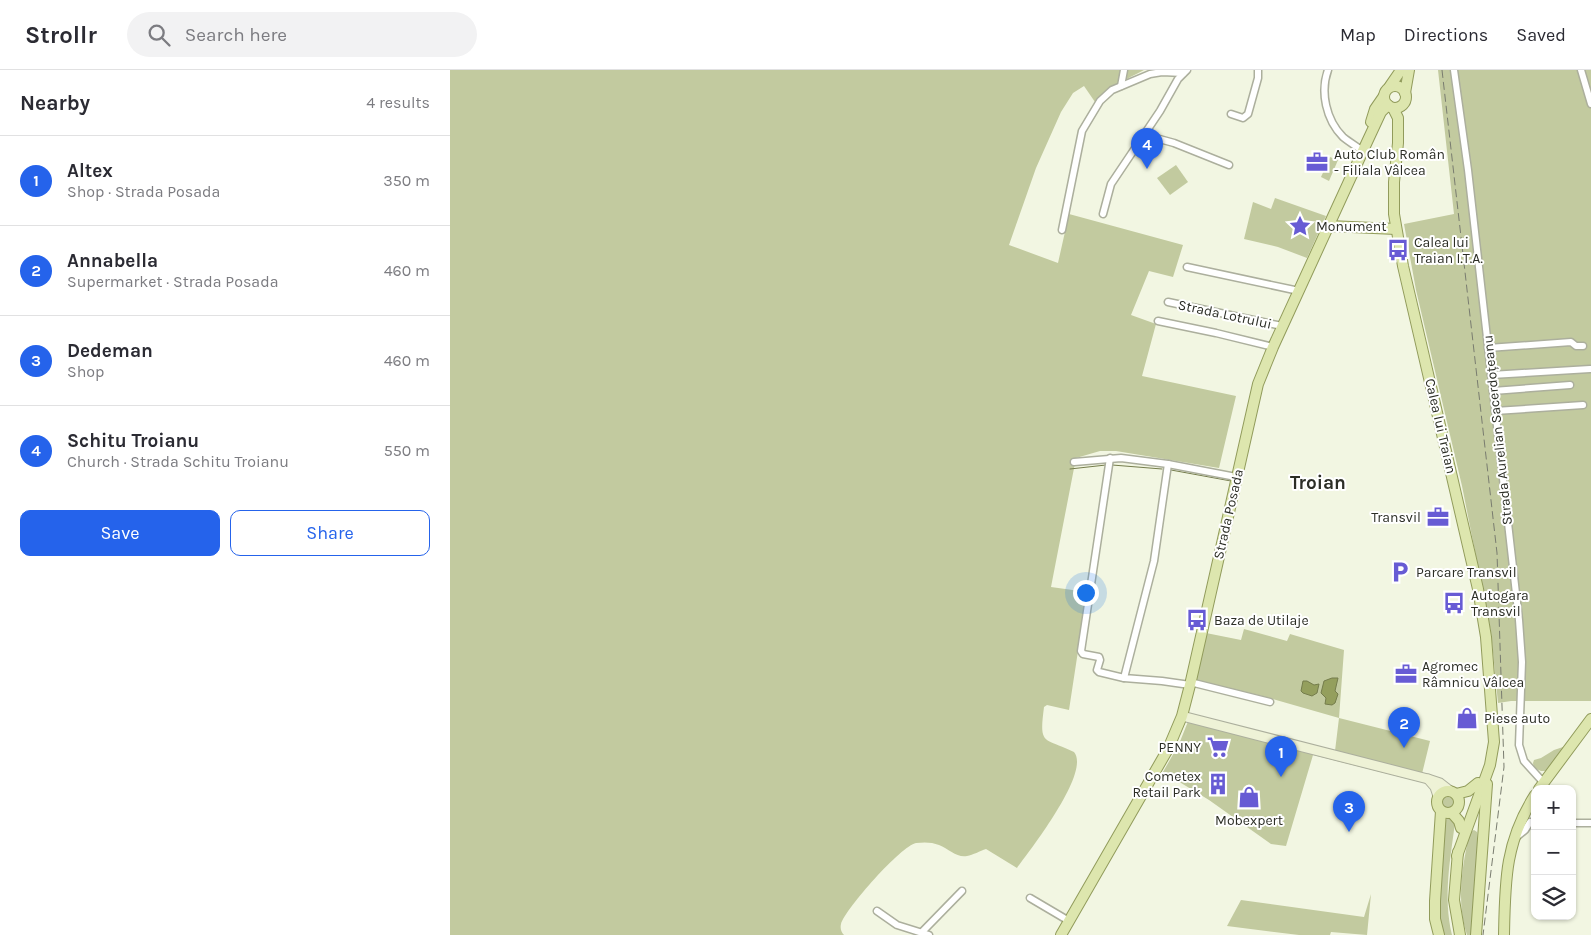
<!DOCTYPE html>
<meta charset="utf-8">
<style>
body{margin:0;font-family:Karla,sans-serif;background:#f2f2f3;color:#2b2b33}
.controls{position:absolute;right:15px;bottom:15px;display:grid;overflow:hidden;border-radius:10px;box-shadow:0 1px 4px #0004}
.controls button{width:45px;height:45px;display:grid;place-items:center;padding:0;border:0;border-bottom:1px solid #e1e1e2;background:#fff;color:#2b2b33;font:25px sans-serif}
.you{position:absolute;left:635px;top:522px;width:18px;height:18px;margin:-12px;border:4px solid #fff;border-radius:50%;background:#1a73e8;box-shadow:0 0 0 8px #1a73e833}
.badge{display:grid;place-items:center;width:32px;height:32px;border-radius:50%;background:#2563eb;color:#fff;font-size:16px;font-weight:700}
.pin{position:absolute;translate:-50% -41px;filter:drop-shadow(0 1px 2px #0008)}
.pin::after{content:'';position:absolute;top:26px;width:18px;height:15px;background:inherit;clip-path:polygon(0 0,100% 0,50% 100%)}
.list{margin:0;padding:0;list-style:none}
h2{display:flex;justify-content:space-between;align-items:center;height:65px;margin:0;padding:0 20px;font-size:21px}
h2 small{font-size:16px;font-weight:400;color:#7c7c81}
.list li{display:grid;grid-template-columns:32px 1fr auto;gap:15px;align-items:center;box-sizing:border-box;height:90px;padding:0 20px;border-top:1px solid #e1e1e2}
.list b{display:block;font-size:19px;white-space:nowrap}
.list p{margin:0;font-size:16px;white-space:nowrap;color:#7c7c81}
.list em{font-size:16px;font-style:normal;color:#7c7c81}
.actions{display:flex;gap:10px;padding:15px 20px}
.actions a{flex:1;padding:11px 0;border:1px solid #2563eb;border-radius:10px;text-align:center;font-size:18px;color:#2563eb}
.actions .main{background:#2563eb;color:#fff}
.icon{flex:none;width:28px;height:28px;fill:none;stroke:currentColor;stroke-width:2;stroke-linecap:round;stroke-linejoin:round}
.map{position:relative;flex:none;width:1141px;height:865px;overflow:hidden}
header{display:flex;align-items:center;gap:30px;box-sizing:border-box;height:70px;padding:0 25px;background:#fff;border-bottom:1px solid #e1e1e2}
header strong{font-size:24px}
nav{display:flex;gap:28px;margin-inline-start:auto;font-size:18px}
.search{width:350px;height:45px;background:#f2f2f3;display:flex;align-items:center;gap:12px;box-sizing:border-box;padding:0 18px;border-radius:28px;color:#7c7c81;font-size:19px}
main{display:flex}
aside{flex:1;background:#fff}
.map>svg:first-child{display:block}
.green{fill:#c2ca9f}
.water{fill:#949f5d;stroke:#757d4c}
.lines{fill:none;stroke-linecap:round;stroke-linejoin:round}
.stream{stroke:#757d4c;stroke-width:1}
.street-casing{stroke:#acaf9d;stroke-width:9}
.secondary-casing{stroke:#acaf9d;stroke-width:11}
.primary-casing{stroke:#919b5b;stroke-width:12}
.street{stroke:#fff;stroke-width:6}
.secondary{stroke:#eef2d6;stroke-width:9}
.primary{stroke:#dde6ae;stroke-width:10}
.rail{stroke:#797c6f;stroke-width:1;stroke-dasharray:8 4;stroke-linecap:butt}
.labels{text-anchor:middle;stroke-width:4;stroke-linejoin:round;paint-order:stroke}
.poi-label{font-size:14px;fill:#2c2e26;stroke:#fff;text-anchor:start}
.street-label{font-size:14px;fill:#2c2e26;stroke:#fff}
.district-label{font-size:19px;font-weight:bold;fill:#2c2e26;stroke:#fff}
</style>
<header>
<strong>Strollr</strong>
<div class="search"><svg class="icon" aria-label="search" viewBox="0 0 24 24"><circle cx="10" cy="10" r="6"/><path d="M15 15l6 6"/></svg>Search here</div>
<nav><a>Map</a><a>Directions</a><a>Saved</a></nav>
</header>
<main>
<aside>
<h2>Nearby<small>4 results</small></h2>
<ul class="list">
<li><span class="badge">1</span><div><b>Altex</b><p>Shop · Strada Posada</p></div><em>350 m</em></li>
<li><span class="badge">2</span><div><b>Annabella</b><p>Supermarket · Strada Posada</p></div><em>460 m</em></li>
<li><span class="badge">3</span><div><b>Dedeman</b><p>Shop</p></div><em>460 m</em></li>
<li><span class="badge">4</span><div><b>Schitu Troianu</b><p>Church · Strada Schitu Troianu</p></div><em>550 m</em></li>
</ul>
<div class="actions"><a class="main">Save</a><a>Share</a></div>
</aside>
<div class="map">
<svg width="1141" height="865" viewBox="0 0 1141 865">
<rect width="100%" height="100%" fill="#f2f6e2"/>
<g class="green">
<path d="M0 0H694C676 9 660 18 645 32L634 16 623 23 611 42 586 98 559 175 608 193 619 144 733 175 723 207 699 201 681 245 706 254 692 306 786 326 769 398 666 381H650L626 388 601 517 637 522 619 640 597 635 594 637C589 676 593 667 624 682 641 702 581 779 567 798L536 779C530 781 523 785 517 786 507 788 499 779 489 775 482 772 474 772 466 773 451 776 396 838 391 854 390 858 391 862 394 865H0Z"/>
<path d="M988 0H1141V631H1061L1048 633 1041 562 1012 416 966 220 954 154 1004 144Z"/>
<path d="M880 87 888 90 879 111 871 107Z"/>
<path d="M726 95 738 112 720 125 707 108Z"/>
<path d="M825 128 876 146 857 188 828 177 794 169 803 132 821 139Z"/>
<path d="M794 559 837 571 840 564 894 580 889 648 980 671 970 712 863 685 836 776 821 774 759 730 713 702 729 674 741 644 814 665 885 681 889 648 812 626 746 610 756 563 791 570Z"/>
<path d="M1116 676 1097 701H1091L1084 698 1083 693 1084 690 1091 688 1104 680Z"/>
<circle cx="998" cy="732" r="8"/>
<path d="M1000 747 1005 753C1000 791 993 827 1002 865H992L989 851 994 751Z"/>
<path d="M1024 760 1027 762 1028 791 1023 865H1017C1006 832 1012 795 1020 762Z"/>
<path d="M921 824 917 865 881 862 880 865H849L777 856 791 830 914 847Z"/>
</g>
<g class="water">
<path d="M882 608H888L885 621 888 624 885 633 882 635 875 634 876 628 871 623 874 611Z"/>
<path d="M853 611H857L864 615 869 614 867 623 862 626 853 623 851 621Z"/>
</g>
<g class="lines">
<g class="stream">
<path d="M662 395 712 399"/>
<path d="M620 399 656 395"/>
<path d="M721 400 781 411"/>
</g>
<g class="street-casing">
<g id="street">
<path d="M878 0C870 22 876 50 893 67 899 72 906 76 913 81"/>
<path d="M1004 0 1018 100 1069 550 1072 592 1069 675 1074 691 1093 712"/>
<path d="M1131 0 1141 34"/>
<path d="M671 16 674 0"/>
<path d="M781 44 793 48 798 44 808 8V0"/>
<path d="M695 65 724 73 779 95"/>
<path d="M653 144 661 114 710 41 728 9 737 0"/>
<path d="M612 160 632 61 650 31 662 20 700 4 712 2 733 3"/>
<path d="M737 197 849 221"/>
<path d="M718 232 832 256"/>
<path d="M708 251 766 263 823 277"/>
<path d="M1038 278 1121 272 1126 276H1133"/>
<path d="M1041 305 1140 299"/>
<path d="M1043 321 1120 315"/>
<path d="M1045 341 1133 335"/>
<path d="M660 388 631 581 633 584 649 587 650 590 647 600 649 602 674 608"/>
<path d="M624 392 671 388 718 394 786 407"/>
<path d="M718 394 704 491 674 608 712 611 740 615"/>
<path d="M740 612 820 632"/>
<path d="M1122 753H1141"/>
<path d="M1064 769 1075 760 1080 752"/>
<path d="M580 828 619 851"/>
<path d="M427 841 447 855 479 865"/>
<path d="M472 862 512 821"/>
</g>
</g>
<g class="secondary-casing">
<g id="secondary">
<path d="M732 646 978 709 990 713 999 720"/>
<path d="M978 709 985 717 988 726"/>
</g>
</g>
<g class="primary-casing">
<g id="primary">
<circle cx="945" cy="27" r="11"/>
<path d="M940 16 951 0"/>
<path d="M955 23 959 0"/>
<path d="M943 38 948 48V73L944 112V144L953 196 1028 519 1036 567 1044 672 1040 695 1007 786"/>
<path d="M921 52 925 39 934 26"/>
<path d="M879 156 946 159"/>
<path d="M1089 719 1141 649"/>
<circle cx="998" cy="732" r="11"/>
<path d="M1006 724 1018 721 1028 713"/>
<path d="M1002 743 1009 751 1011 758"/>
<path d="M1008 782 1004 830 1010 865"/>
<path d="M611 865 718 679 732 646 740 615 808 314 823 277 917 72 931 42 938 35"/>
<path d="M989 865 985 849V831L991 741"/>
<path d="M1026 865 1037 714"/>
<path d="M1054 865C1055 811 1055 772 1085 725"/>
</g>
</g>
<use href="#street" class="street"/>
<use href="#secondary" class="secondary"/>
<use href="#primary" class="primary"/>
<path class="rail" d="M992 0 1047 483 1054 697 1033 865"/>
</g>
<defs>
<g id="office-bare" transform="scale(1.725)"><path d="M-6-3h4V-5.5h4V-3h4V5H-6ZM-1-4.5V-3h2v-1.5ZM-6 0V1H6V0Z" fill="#675bd4" stroke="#fff" stroke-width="2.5" paint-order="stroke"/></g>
<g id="sight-bare" transform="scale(1.725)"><path d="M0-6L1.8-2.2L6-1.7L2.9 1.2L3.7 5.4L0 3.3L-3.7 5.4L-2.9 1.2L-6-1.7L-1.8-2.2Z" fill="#675bd4" stroke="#fff" stroke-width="2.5" paint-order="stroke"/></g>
<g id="bus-bare" transform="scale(1.725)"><path d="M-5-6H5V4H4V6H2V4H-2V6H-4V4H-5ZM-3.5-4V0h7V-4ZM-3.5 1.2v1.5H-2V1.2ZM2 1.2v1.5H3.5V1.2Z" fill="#675bd4" stroke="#fff" stroke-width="2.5" paint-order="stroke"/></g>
<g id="parking-bare" transform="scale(1.725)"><path d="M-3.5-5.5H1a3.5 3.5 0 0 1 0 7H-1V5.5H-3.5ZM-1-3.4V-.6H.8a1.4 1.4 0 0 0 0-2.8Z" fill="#675bd4" stroke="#fff" stroke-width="2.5" paint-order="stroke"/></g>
<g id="shop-bare" transform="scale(1.725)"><path d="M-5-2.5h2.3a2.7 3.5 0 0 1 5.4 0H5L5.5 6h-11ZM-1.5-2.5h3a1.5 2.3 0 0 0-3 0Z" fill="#675bd4" stroke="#fff" stroke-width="2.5" paint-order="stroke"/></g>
<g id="supermarket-bare" transform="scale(1.725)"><path d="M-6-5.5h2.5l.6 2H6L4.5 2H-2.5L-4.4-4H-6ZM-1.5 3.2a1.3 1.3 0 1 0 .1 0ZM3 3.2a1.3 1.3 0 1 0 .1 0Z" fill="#675bd4" stroke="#fff" stroke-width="2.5" paint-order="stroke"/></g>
<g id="building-bare" transform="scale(1.725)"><path d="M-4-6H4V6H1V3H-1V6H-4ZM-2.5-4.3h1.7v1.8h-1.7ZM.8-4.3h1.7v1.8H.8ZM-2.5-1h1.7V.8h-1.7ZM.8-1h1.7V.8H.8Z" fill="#675bd4" stroke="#fff" stroke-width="2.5" paint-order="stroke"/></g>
</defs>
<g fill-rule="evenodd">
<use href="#office-bare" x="867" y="92"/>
<use href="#sight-bare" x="850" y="156"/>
<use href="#bus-bare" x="948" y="180"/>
<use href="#office-bare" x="988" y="447"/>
<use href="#parking-bare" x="950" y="502"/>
<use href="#bus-bare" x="1004" y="533"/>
<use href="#bus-bare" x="747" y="550"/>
<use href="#office-bare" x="956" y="604"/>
<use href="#shop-bare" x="1017" y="648"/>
<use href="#supermarket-bare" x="768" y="677"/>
<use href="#building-bare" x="768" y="714"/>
<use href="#shop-bare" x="799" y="727"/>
</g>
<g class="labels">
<g class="poi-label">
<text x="884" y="89">Auto Club Român<tspan x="884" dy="16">- Filiala Vâlcea</tspan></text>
<text x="866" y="161">Monument</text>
<text x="964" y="177">Calea lui<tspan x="964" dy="16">Traian I.T.A.</tspan></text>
<text x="971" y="452" text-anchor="end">Transvil</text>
<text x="966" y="507">Parcare Transvil</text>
<text x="1021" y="530">Autogara<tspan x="1021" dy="16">Transvil</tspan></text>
<text x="764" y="555">Baza de Utilaje</text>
<text x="972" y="601">Agromec<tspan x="972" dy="16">Râmnicu Vâlcea</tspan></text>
<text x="1034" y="653">Piese auto</text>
<text x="751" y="682" text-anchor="end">PENNY</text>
<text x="751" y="711" text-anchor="end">Cometex<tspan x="751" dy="16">Retail Park</tspan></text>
<text x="799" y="755" text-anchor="middle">Mobexpert</text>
</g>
<g class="street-label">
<text transform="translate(775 244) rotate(12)" y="5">Strada Lotrului</text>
<text transform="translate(991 356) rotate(77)" y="5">Calea lui Traian</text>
<text transform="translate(1047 360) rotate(-96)" y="5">Strada Aurelian Sacerdoțeanu</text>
<text transform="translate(778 444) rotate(-77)" y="5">Strada Posada</text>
</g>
<g class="district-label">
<text x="868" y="419">Troian</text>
</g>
</g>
</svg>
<div class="controls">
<button>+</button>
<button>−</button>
<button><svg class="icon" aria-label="layers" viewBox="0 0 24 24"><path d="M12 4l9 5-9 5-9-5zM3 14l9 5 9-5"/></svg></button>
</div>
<div class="you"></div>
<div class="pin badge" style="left:831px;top:707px">1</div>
<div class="pin badge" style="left:954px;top:678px">2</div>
<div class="pin badge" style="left:899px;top:762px">3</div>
<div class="pin badge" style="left:697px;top:99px">4</div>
</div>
</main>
